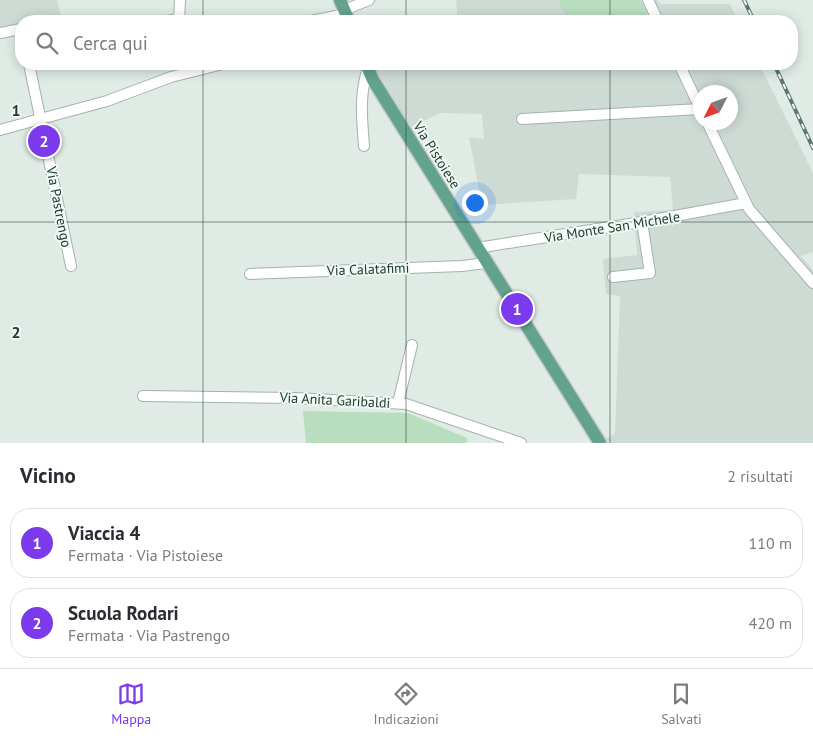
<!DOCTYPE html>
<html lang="it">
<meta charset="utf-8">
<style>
body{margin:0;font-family:"PT Sans",sans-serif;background:#f2f2f3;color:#2b2b33}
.compass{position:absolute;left:693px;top:85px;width:45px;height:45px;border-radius:50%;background:#fff;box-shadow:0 2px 12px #0003;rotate:228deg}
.you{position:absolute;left:474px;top:202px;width:18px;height:18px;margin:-12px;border:4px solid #fff;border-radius:50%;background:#1a73e8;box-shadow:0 0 0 8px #1a73e833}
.badge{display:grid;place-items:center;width:32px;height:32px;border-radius:50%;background:#7c3aed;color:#fff;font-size:16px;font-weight:700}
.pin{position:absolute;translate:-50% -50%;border:2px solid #fff;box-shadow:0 1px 5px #0006}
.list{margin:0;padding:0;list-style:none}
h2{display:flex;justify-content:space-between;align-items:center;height:65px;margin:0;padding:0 20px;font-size:21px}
h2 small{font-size:16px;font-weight:400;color:#7c7c81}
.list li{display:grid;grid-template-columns:32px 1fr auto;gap:15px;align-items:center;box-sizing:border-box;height:70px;margin:0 10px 10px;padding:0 10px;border:1px solid #e1e1e2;border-radius:20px}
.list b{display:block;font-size:19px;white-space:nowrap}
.list p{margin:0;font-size:16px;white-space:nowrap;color:#7c7c81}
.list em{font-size:16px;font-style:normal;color:#7c7c81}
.icon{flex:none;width:28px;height:28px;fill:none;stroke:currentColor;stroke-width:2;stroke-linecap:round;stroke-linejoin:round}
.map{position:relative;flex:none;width:813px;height:443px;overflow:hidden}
.search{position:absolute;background:#fff;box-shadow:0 2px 12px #0003;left:15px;right:15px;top:15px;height:55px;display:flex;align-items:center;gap:12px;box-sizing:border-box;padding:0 18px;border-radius:20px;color:#7c7c81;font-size:19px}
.sheet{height:225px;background:#fff}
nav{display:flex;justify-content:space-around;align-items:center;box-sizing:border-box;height:70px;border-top:1px solid #e1e1e2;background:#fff;font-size:14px;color:#7c7c81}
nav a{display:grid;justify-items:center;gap:2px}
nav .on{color:#7c3aed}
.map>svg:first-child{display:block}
.built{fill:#cedbd4;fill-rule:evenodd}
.green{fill:#b8ddbf}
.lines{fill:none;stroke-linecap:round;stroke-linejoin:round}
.minor-casing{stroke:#a3b3ac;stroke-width:12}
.major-casing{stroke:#c1c8c6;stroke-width:15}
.minor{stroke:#fff;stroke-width:10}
.major{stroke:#63a28d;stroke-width:12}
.rail-casing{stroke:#5a786e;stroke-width:4}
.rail{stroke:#f0f8f3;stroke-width:2;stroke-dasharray:5.5;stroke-linecap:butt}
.grid{fill:none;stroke:#203c32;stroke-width:1;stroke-opacity:0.55}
.labels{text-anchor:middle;stroke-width:4;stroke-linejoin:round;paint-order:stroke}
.street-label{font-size:14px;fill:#203c32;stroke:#f0f8f3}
.grid-label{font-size:16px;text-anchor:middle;font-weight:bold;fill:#203c32;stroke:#f0f8f3;stroke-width:4;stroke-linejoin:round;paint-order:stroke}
</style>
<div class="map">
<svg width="813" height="443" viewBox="0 0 813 443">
<rect width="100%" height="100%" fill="#e0ebe5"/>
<g class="built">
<path d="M0 0H57L61 16 0 27Z"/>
<path d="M456 0H657L660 4H730L738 21H458Z"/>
<path d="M380 64H759L813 173V252L801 256 813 270V443H605L603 440 615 434 620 296 606 294 603 259 637 255 634 212 673 210 670 177 579 174 576 199 482 205 469 137 484 139 482 114 440 113 411 127 373 65ZM700 92H730V122H700Z"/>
</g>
<g class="green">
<path d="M558 0H640L649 19 567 18Z"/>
<path d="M303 411 408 413 467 438V443H306Z"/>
</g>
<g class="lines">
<g class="minor-casing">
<g id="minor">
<path d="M648 0 658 21"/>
<path d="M344 10 369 0"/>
<path d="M167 21 179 19"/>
<path d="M179 21 180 0"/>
<path d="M311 21 346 14"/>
<path d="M0 33 21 29"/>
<path d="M29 64 71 266"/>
<path d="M679 64 700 108"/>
<path d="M522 119 700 109"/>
<path d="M707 122 749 209 813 283"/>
<path d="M0 130 107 101 171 77 223 64"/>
<path d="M364 146C362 120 359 94 368 68"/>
<path d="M477 248 642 222 746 203"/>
<path d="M250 274 462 266 486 263"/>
<path d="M613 277 650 273 642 222"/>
<path d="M143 396 295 398 406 404 521 443"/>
<path d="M398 403 412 345"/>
</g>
</g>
<g class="major-casing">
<g id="major">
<path d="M340 0 349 21"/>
<path d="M366 64 373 80 600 443"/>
</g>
</g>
<use href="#minor" class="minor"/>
<use href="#major" class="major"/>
<g class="rail-casing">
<g id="rail">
<path d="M744 0 754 21"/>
<path d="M774 64 813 148"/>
</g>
</g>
<use href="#rail" class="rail"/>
</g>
<path class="grid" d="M203 0V21M406 0V21M610 0V21M203 64V443M406 64V443M610 64V443M0 222H813"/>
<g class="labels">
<g class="street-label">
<text transform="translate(437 155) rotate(58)" y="5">Via Pistoiese</text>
<text transform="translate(59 207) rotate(79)" y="5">Via Pastrengo</text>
<text transform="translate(612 227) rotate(-9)" y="5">Via Monte San Michele</text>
<text transform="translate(368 269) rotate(-2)" y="5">Via Calatafimi</text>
<text transform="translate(335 400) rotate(3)" y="5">Via Anita Garibaldi</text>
</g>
</g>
<g class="grid-label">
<text x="16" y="116">1</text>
<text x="16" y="338">2</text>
</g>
</svg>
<svg class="compass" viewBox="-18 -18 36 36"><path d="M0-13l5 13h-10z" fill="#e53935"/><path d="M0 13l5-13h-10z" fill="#7c7c81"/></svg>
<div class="you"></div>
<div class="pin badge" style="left:517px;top:309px">1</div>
<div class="pin badge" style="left:44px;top:141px">2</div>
<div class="search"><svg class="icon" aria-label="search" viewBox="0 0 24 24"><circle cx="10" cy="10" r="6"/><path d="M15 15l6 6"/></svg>Cerca qui</div>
</div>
<section class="sheet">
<h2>Vicino<small>2 risultati</small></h2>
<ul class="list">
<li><span class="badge">1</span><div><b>Viaccia 4</b><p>Fermata · Via Pistoiese</p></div><em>110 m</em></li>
<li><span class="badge">2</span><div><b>Scuola Rodari</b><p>Fermata · Via Pastrengo</p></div><em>420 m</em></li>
</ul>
</section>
<nav>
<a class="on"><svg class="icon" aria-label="map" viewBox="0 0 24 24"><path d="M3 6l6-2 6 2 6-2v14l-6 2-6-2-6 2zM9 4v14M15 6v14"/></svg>Mappa</a>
<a><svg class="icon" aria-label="directions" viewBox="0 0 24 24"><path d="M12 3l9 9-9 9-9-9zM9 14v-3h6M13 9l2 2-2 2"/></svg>Indicazioni</a>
<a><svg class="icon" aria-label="saved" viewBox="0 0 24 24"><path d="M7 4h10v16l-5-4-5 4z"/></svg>Salvati</a>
</nav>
